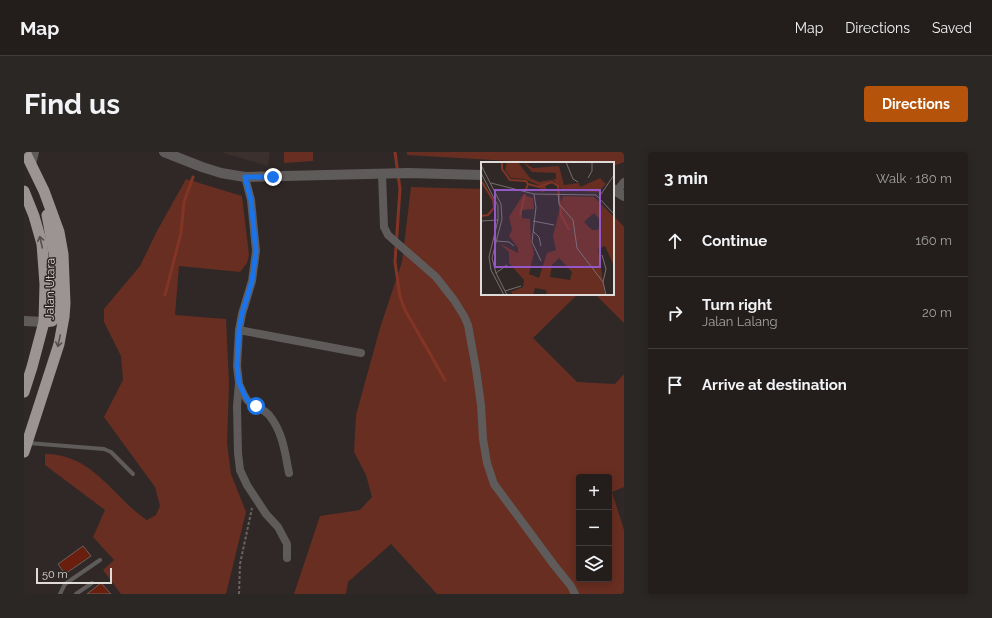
<!DOCTYPE html>
<meta charset="utf-8">
<style>
body{margin:0;font-family:Raleway,sans-serif;background:#2b2725;color:#f1f3f6}
.controls{position:absolute;right:12px;bottom:12px;display:grid;overflow:hidden;border-radius:4px;box-shadow:0 2px 10px #0003}
.controls button{width:36px;height:36px;display:grid;place-items:center;padding:0;border:0;border-bottom:1px solid #403c3b;background:#231e1c;color:#f1f3f6;font:20px sans-serif}
.scale{position:absolute;left:12px;bottom:10px;width:76px;box-sizing:border-box;padding-left:4px;border:2px solid #dfdbd9;border-top:0;font-size:11px;line-height:14px;white-space:nowrap;color:#dfdbd9;-webkit-text-stroke:3px #2f2826;paint-order:stroke}
.stop{position:absolute;width:12px;height:12px;margin:-9px;border:3px solid #1a73e8;border-radius:50%;background:#fff}
.stop.end{background:#1a73e8;border-color:#fff;box-shadow:0 1px 4px #0008}
.list{margin:0;padding:0;list-style:none}
h2{display:flex;justify-content:space-between;align-items:center;height:52px;margin:0;padding:0 16px;font-size:17px}
h2 small{font-size:13px;font-weight:400;color:#a3a2a3}
.list li{display:grid;grid-template-columns:26px 1fr auto;gap:12px;align-items:center;box-sizing:border-box;height:72px;padding:0 16px;border-top:1px solid #403c3b}
.list b{display:block;font-size:15px;white-space:nowrap}
.list p{margin:0;font-size:13px;white-space:nowrap;color:#a3a2a3}
.list em{font-size:13px;font-style:normal;color:#a3a2a3}
.icon{flex:none;width:22px;height:22px;fill:none;stroke:currentColor;stroke-width:2;stroke-linecap:round;stroke-linejoin:round}
.map{position:relative;flex:none;width:600px;height:442px;overflow:hidden;border-radius:4px}
header{display:flex;align-items:center;gap:24px;box-sizing:border-box;height:56px;padding:0 20px;background:#231e1c;border-bottom:1px solid #403c3b}
header strong{font-size:19px}
nav{display:flex;gap:22px;margin-inline-start:auto;font-size:14px}
.intro{display:flex;align-items:center;justify-content:space-between;box-sizing:border-box;height:96px;padding:0 24px}
h1{margin:0;font-size:28px}
.button{padding:10px 18px;border-radius:4px;background:#b45309;color:#fff;font-size:14px;font-weight:700}
main{display:flex;gap:24px;padding:0 24px}
aside{flex:1;background:#231e1c;border-radius:4px;box-shadow:0 2px 10px #0003}
.map>svg:first-child{display:block}
.built{fill:#3c302c}
.green{fill:#682e21;fill-rule:evenodd}
.lines{fill:none;stroke-linecap:round;stroke-linejoin:round}
.stream{stroke:#823524;stroke-width:3}
.building{fill:#6a1f0e;stroke:#68605e}
.path{stroke:#6a6462;stroke-width:2;stroke-dasharray:3 2;stroke-linecap:butt}
.service{stroke:#5e5b5a;stroke-width:4}
.minor{stroke:#5e5b5a;stroke-width:8}
.tertiary{stroke:#5e5b5a;stroke-width:10}
.trunk{stroke:#9c9492;stroke-width:11}
.oneway{stroke:#554e4c}
.route{stroke:#1a73e8;stroke-width:5}
.labels{text-anchor:middle;stroke-width:3;stroke-linejoin:round;paint-order:stroke}
.street-label{font-size:12px;fill:#dfdbd9;stroke:#2f2826}
.inset-river{fill:none;stroke:#823524;stroke-width:2}
.inset-road{fill:none;stroke:#75706e;stroke-width:1}
.view{fill:#9458c6;fill-opacity:0.15;stroke:#9458c6;stroke-width:2}
.inset-edge{fill:none;stroke:#dfdbd9;stroke-width:2}
</style>
<header>
<strong>Map</strong>
<nav><a>Map</a><a>Directions</a><a>Saved</a></nav>
</header>
<div class="intro"><h1>Find us</h1><a class="button">Directions</a></div>
<main>
<div class="map">
<svg width="600" height="442" viewBox="0 0 600 442">
<rect width="100%" height="100%" fill="#2f2826"/>
<path class="built" d="M200 0H246L244 14 199 1Z"/>
<g class="green">
<path d="M260 0H289V9L260 11Z"/>
<path d="M383 0H600V10L589 14V11H522L383 3Z"/>
<path d="M162 27 218 44 225 103 223 111 216 120 155 114 151 163 202 167 205 232 203 291 207 322 222 360 202 442H97L79 418 90 408 69 385 81 358 21 313V302C70 302 88 345 123 368L132 363 136 354 131 335 80 265 99 228 97 204 80 170V157L116 114 133 79Z"/>
<path d="M387 35 458 37V142H554L509 186 553 230 591 232 600 222V335L588 340 600 378V442H413L367 392 324 430 322 442H270L296 364 336 358 348 345 342 323 330 300 332 263 356 176 378 110ZM555 325H585V427H555Z"/>
<path d="M589 63 600 75V171L571 142H589Z"/>
</g>
<g class="lines">
<g class="stream">
<path d="M371 0 376 37 371 110 376 145 381 158 421 228"/>
<path d="M141 143 157 81 160 50 169 25"/>
</g>
</g>
<g class="building">
<path d="M59 394 67 404 41 422 34 412Z"/>
<path d="M77 431 87 442H63Z"/>
</g>
<g class="lines">
<path class="path" d="M215 442 216 412 228 356"/>
<g class="service">
<path d="M4 291 80 297 87 300 109 322"/>
<path d="M36 442 41 432 76 408"/>
<path d="M52 442 68 431"/>
</g>
<g class="minor">
<path d="M358 22 360 75 364 83 412 125 430 148 440 164 444 173 452 217 457 253 459 287 463 311 470 332 530 413 547 434 551 442"/>
<path d="M221 25 227 48 232 99 228 129 218 162 215 178 213 214 215 231 213 254 214 301 216 318 223 333 242 362 254 375 263 392V406"/>
<path d="M593 39 600 30"/>
<path d="M215 178 337 201"/>
<path d="M216 234C218 239 220 245 225 250 231 255 240 257 245 263 259 280 261 301 265 321"/>
</g>
<g class="tertiary">
<path d="M140 0 178 15 197 21 221 25 384 21 458 23"/>
<path d="M7 12 10 0"/>
<path d="M589 37 600 44"/>
<path d="M0 169 20 170"/>
</g>
<g class="trunk">
<path d="M0 39 10 64 18 92 21 132 20 170 8 215 0 240"/>
<path d="M20 170 28 169 32 165 34 155 30 101 23 63"/>
<path d="M0 300 35 192 40 165 41 151 39 102 35 80 20 39 1 0"/>
</g>
</g>
<defs><path id="oneway-shaft" d="M-6 0H5M1.5-3L5.5 0L1.5 3" fill="none" stroke-width="1.6" stroke-linecap="round" stroke-linejoin="round"/></defs>
<g class="oneway">
<use href="#oneway-shaft" transform="translate(17 90) rotate(-103)"/>
<use href="#oneway-shaft" transform="translate(35 189) rotate(102)"/>
</g>
<g class="lines">
<path class="route" d="M232 254 224 249 220 242 215 231 213 214 215 178 218 162 228 129 232 99 227 48 221 25H249"/>
</g>
<g class="labels">
<g class="street-label">
<text transform="translate(26 137) rotate(-89)" y="4">Jalan Utara</text>
</g>
</g>
<g transform="translate(457 10)">
<rect width="133" height="133" fill="#2f2826"/>
<path d="M26 0H37L49 16 58 20 75 17V11L51 10 42 0 52 6 78 4 83 23 98 21 99 25 119 16 125 22 117 30 81 28 72 18 65 22V29L60 30 59 24 44 17 30 16 24 8ZM42 33 52 36 53 47 41 48V56L49 57 50 79 53 91 48 112 58 116 66 91 75 88 72 74 82 34 113 35 133 55V104L124 84 117 87 124 133H66L65 128 54 126 52 133H32L30 130 42 125 43 118 28 101V90L18 81 37 91V86L28 74 31 68 28 55ZM113 51 120 59 117 68H111L103 60ZM78 96 91 110 89 118 69 115 71 103Z" fill="#682e21" fill-rule="evenodd"/>
<path class="inset-river" d="M21 0V7L29 18 45 19 47 22 45 27M47 22 58 25 71 20 77 24 80 53 88 68M39 53 44 32M0 54 7 53 13 46 12 38 1 20"/>
<path class="inset-road" d="M85 0 92 17 97 20M0 3 20 42 21 57 11 96 15 111 26 133M0 11 17 44V58L8 95 10 108 23 133M107 16 111 9V0M10 21 53 32 115 33 133 52M53 32 55 45 51 80 60 99M77 32 78 42 92 58 96 86 122 120 125 133M118 35 133 13M0 59 17 58M52 59 73 63M52 69 58 75 60 84M16 79 28 80 33 84M121 93 125 107 122 120M15 111 26 103M24 129 40 124"/>
<path class="view" d="M14 28H119V105H14Z"/>
<rect width="133" height="133" class="inset-edge"/>
</g>
</svg>
<div class="controls">
<button>+</button>
<button>−</button>
<button><svg class="icon" aria-label="layers" viewBox="0 0 24 24"><path d="M12 4l9 5-9 5-9-5zM3 14l9 5 9-5"/></svg></button>
</div>
<div class="scale">50 m</div>
<div class="stop" style="left:232px;top:254px"></div>
<div class="stop end" style="left:249px;top:25px"></div>
</div>
<aside>
<h2>3 min<small>Walk · 180 m</small></h2>
<ul class="list">
<li><svg class="icon" aria-label="ahead" viewBox="0 0 24 24"><path d="M12 20V5M6 11l6-6 6 6"/></svg><div><b>Continue</b></div><em>160 m</em></li>
<li><svg class="icon" aria-label="right" viewBox="0 0 24 24"><path d="M7 20v-9h11M14 6l5 5-5 5"/></svg><div><b>Turn right</b><p>Jalan Lalang</p></div><em>20 m</em></li>
<li><svg class="icon" aria-label="arrive" viewBox="0 0 24 24"><path d="M6 21V4h12l-3 4 3 4H6"/></svg><div><b>Arrive at destination</b></div></li>
</ul>
</aside>
</main>
